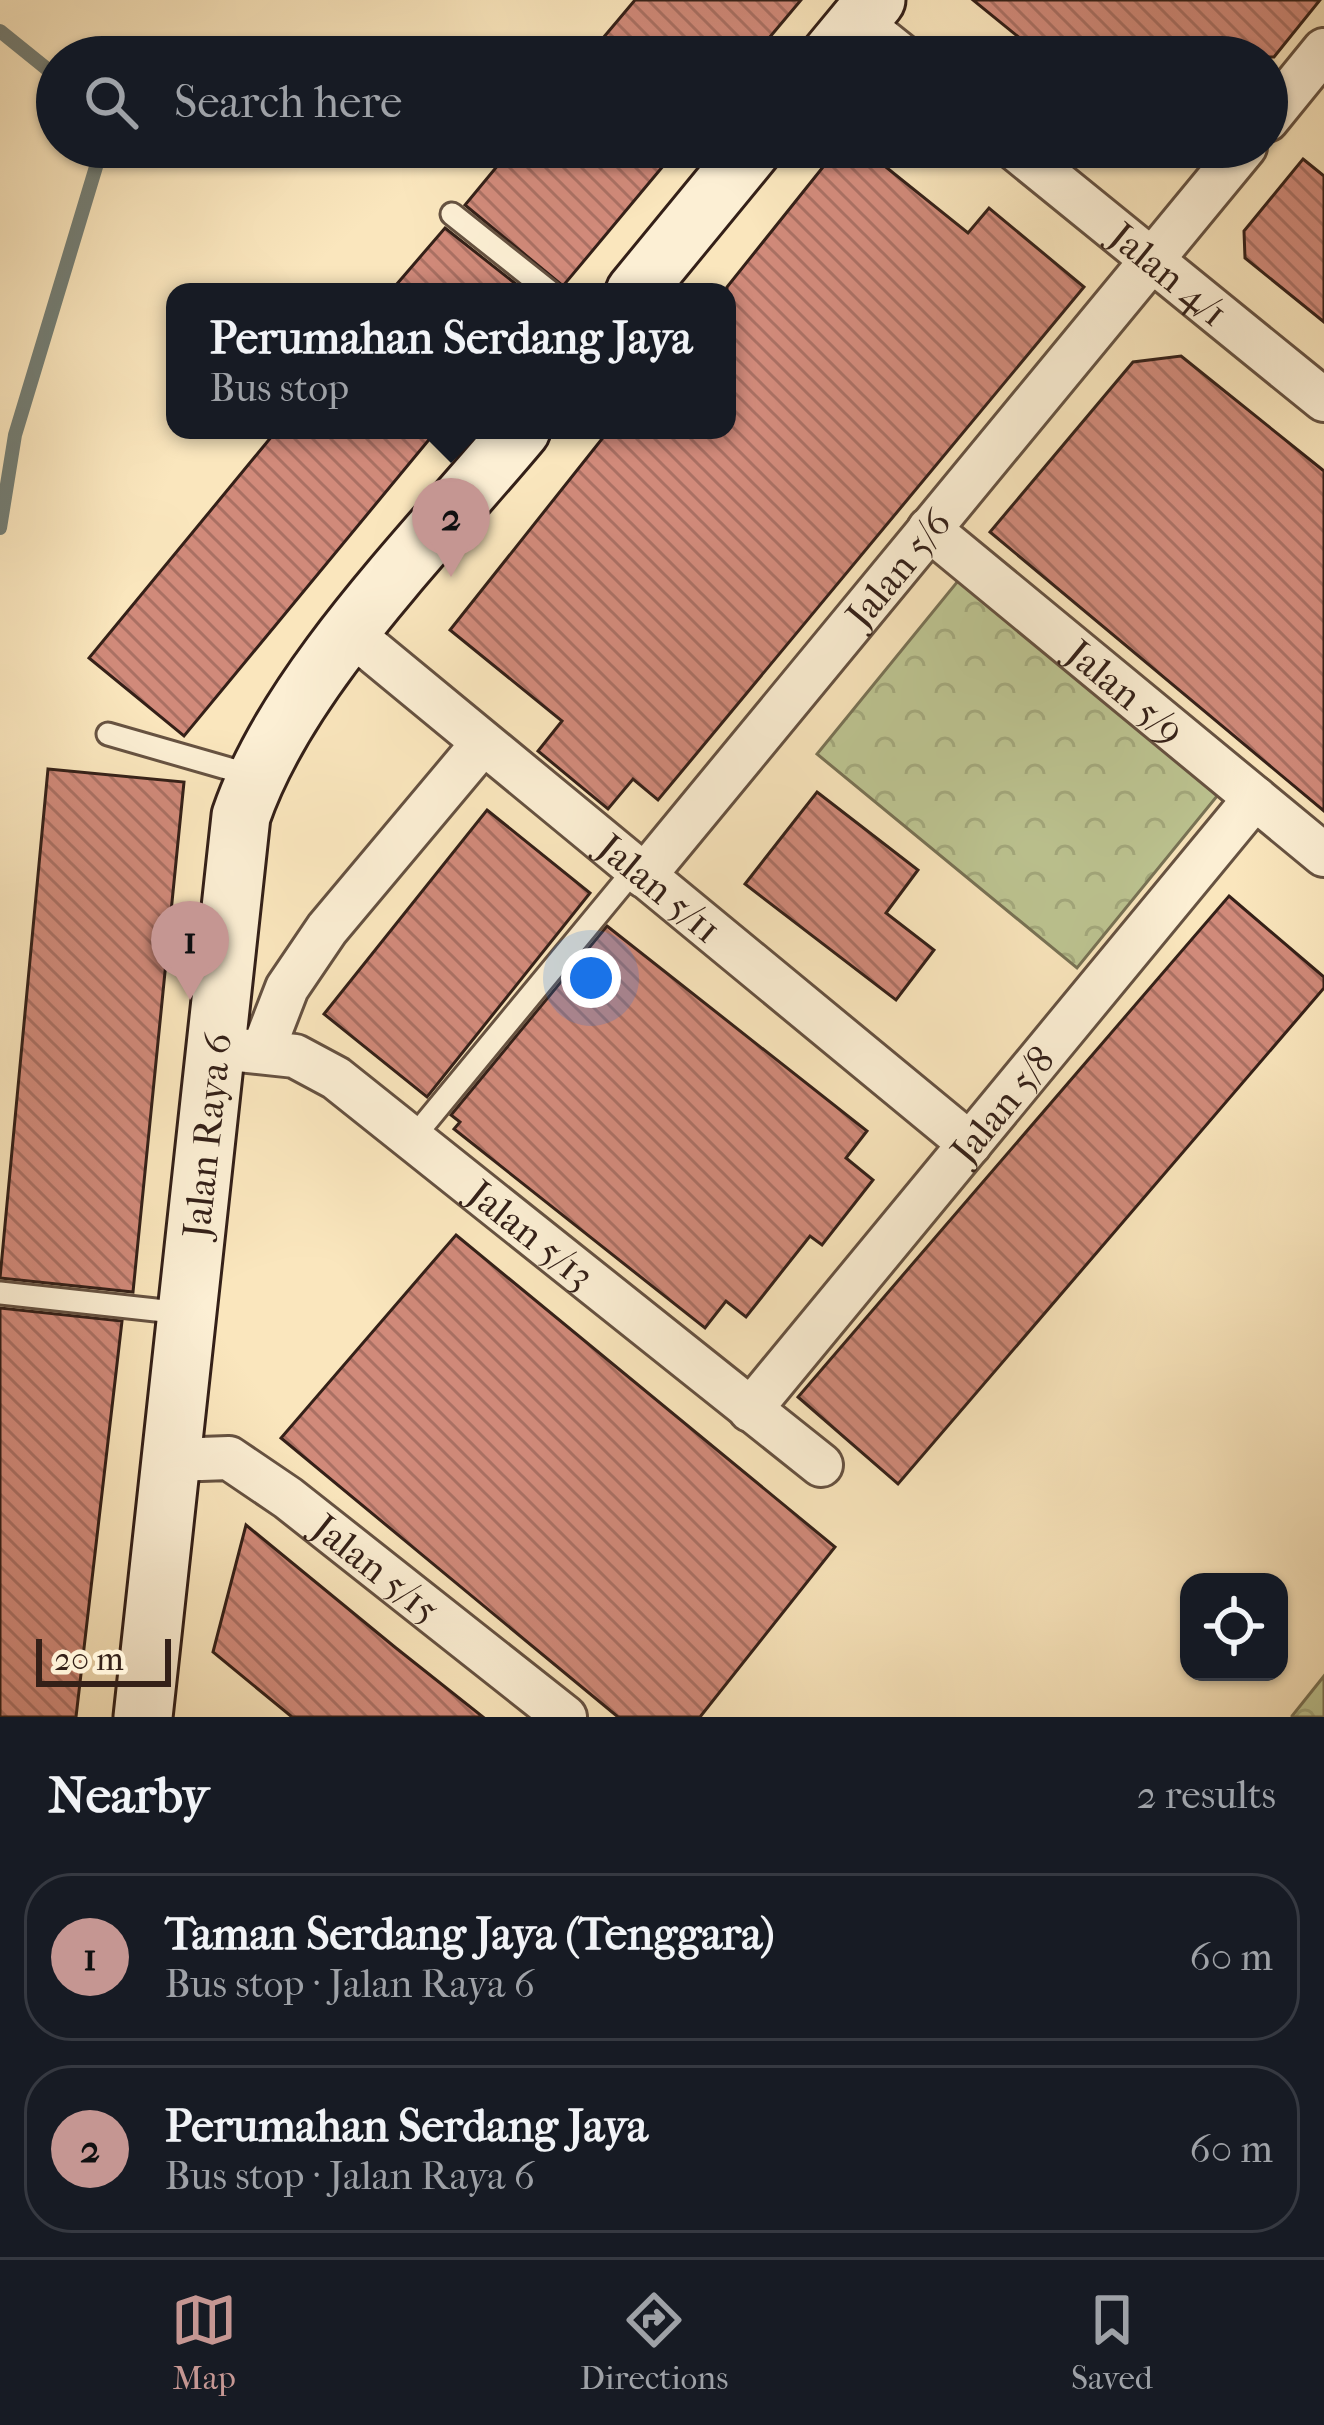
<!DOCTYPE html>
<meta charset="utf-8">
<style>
body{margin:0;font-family:"IM FELL French Canon",serif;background:#242831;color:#f1f3f6}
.controls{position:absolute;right:36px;bottom:36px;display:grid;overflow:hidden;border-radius:24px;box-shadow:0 3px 9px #0004}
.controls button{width:108px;height:108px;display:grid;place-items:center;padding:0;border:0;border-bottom:3px solid #363941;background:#171b24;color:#f1f3f6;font:60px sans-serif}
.scale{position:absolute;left:36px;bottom:30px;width:135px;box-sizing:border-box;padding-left:12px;border:6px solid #342018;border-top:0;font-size:33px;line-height:42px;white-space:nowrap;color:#342018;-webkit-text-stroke:9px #fcefd4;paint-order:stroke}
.you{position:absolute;left:591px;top:978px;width:42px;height:42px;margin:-30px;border:9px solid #fff;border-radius:50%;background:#1a73e8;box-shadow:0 0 0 18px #1a73e833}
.badge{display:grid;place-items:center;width:78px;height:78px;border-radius:50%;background:#c59692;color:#111;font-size:39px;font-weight:700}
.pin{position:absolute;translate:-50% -99px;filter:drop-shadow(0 3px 6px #0008)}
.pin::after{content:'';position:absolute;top:63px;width:42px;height:36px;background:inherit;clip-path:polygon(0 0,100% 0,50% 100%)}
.popup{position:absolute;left:166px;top:283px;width:570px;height:156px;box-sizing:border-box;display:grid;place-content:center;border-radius:24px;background:#171b24;filter:drop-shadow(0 3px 9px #0005);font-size:39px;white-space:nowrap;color:#9ea1a6}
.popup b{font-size:45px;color:#f1f3f6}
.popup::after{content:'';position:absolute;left:50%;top:100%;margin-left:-24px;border:24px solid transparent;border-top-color:#171b24}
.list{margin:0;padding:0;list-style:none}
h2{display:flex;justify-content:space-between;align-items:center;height:156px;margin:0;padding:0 48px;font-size:51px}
h2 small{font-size:39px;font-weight:400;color:#9ea1a6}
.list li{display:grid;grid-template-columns:78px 1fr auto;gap:36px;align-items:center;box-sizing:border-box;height:168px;margin:0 24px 24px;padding:0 24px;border:3px solid #363941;border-radius:48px}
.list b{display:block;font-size:45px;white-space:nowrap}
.list p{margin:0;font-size:39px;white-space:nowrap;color:#9ea1a6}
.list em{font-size:39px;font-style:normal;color:#9ea1a6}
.icon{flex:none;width:66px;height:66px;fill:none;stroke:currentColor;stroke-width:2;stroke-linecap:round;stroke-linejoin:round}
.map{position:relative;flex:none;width:1324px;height:1717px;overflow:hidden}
.search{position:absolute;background:#171b24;box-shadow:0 3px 9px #0004;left:36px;right:36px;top:36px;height:132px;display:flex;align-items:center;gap:30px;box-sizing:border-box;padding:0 42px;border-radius:66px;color:#9ea1a6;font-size:45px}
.sheet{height:540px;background:#171b24}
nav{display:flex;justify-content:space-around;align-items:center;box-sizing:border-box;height:168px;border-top:3px solid #363941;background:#171b24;font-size:33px;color:#9ea1a6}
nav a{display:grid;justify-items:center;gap:6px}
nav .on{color:#c59692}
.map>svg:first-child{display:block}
.park{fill:url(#park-crowns);stroke:#787255;stroke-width:3}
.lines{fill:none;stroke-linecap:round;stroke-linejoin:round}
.stream{stroke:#747f76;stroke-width:14}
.building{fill:url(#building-back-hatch);stroke:#342018;stroke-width:3}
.lane-casing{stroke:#665241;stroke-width:27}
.street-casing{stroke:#665241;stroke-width:48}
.secondary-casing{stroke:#342018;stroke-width:63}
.lane{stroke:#fcefd4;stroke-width:21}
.street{stroke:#fcefd4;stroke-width:42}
.secondary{stroke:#fcefd4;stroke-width:57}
.labels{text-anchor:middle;stroke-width:10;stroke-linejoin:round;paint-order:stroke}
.street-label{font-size:39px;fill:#342018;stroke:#fcefd4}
</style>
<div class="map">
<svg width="1324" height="1717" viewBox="0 0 1324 1717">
<defs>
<pattern id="park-crowns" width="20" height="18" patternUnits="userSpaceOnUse" patternTransform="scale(3)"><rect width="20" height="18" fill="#bdc592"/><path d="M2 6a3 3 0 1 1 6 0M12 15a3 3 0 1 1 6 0" fill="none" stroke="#a3a97d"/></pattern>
<pattern id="building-back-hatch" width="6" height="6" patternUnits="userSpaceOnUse" patternTransform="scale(3)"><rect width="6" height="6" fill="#d18a7a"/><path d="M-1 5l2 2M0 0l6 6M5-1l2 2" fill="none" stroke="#aa7063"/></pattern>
</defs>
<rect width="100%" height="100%" fill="#fae6bd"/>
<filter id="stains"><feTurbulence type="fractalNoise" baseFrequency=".00167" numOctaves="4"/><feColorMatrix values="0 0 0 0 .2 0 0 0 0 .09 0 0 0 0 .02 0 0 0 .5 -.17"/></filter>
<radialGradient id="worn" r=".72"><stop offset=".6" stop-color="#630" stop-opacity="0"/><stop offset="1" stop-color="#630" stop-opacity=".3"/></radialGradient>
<g class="park">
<path d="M962 576 1222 790 1077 968 817 754Z"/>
<path d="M1324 1676V1717H1292V1716Z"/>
</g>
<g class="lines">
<g class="stream">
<path d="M0 31 57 77"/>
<path d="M0 528 15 435 102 147"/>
</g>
</g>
<g class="building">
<path d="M635 0H801L753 57H587Z"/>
<path d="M973 0H1320L1274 57H1043Z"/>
<path d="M513 147H679L563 286 465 205Z"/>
<path d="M839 147H861L968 233 989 208 1084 287 658 800 633 779 608 809 538 751 562 721 450 630 609 430H727V287Z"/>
<path d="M1303 159 1324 176V322L1245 258 1244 231Z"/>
<path d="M445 228 526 292H390Z"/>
<path d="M1181 356 1324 471V811L990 532 1133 362Z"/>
<path d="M277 430H437L184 736 89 658Z"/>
<path d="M48 769 184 782 133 1292 0 1278Z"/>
<path d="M817 792 918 870 886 913 934 950 896 1000 745 884Z"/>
<path d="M487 810 590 893 427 1097 324 1014Z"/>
<path d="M1229 896 1324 977V988L898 1484 798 1397Z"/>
<path d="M607 926 867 1131 846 1158 873 1180 822 1245 810 1236 746 1317 726 1301 705 1328 454 1129 460 1122 451 1115Z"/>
<path d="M456 1235 835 1547 700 1717H618L281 1438Z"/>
<path d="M0 1308 122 1321 76 1717H0Z"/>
<path d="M246 1525 396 1648 483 1717H292L213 1652Z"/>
</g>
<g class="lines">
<g class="lane-casing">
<g id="lane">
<path d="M452 214 550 292"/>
<path d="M108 734 254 776"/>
<path d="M412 1139 635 869"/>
<path d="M0 1293 183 1313"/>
</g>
</g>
<g class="street-casing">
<g id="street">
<path d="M858 21 903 57"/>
<path d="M1267 120 1324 50"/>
<path id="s1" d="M1013 147 1324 400"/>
<path id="s2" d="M929 529 1324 855"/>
<path id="s3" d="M352 634 970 1144"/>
<path id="s4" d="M644 876 1245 147"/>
<path id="s5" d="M220 1048 295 1056 336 1078 821 1465"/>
<path d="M263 1050 287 988 327 929 483 743"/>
<path id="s6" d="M750 1410 1255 798"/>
<path id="s7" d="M173 1460 229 1458 288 1498 565 1717"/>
</g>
</g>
<g class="secondary-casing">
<g id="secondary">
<path d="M829 57 876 0"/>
<path d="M635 292 754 147"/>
<path id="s8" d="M143 1717 241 816C288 679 427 543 521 430"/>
</g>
</g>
<use href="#lane" class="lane"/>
<use href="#street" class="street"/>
<use href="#secondary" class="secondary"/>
</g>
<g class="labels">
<g class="street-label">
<text dy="14" stroke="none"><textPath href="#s1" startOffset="201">Jalan 4/1</textPath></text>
<text dy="14" stroke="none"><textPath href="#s4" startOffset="399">Jalan 5/6</textPath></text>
<text dy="14" stroke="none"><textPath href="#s2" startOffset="255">Jalan 5/9</textPath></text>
<text dy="14" stroke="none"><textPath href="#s3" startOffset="399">Jalan 5/11</textPath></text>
<text dy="14" stroke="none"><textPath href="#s6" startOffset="396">Jalan 5/8</textPath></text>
<text dy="14" stroke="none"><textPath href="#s8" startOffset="585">Jalan Raya 6</textPath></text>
<text dy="14" stroke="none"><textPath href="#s5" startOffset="372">Jalan 5/13</textPath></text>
<text dy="14" stroke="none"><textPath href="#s7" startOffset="240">Jalan 5/15</textPath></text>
</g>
</g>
<rect width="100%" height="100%" filter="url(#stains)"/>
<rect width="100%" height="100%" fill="url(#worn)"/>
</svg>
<div class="controls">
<button><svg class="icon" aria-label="locate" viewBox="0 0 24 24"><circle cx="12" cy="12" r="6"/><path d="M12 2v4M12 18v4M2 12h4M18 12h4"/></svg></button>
</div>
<div class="scale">20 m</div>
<div class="you"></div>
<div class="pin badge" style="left:190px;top:1000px">1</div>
<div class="pin badge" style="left:451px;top:577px">2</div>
<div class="popup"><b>Perumahan Serdang Jaya</b>Bus stop</div>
<div class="search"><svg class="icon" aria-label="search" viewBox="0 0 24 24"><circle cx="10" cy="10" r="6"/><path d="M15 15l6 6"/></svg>Search here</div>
</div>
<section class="sheet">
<h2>Nearby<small>2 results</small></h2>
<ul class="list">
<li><span class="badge">1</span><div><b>Taman Serdang Jaya (Tenggara)</b><p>Bus stop · Jalan Raya 6</p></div><em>60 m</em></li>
<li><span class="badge">2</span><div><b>Perumahan Serdang Jaya</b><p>Bus stop · Jalan Raya 6</p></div><em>60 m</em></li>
</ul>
</section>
<nav>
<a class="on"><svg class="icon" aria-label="map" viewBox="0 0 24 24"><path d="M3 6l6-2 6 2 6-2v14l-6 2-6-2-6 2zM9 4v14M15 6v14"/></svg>Map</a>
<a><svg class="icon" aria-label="directions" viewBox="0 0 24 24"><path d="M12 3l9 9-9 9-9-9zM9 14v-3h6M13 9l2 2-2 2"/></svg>Directions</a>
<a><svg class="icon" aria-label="saved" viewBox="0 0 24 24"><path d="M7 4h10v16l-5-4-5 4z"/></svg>Saved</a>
</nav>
